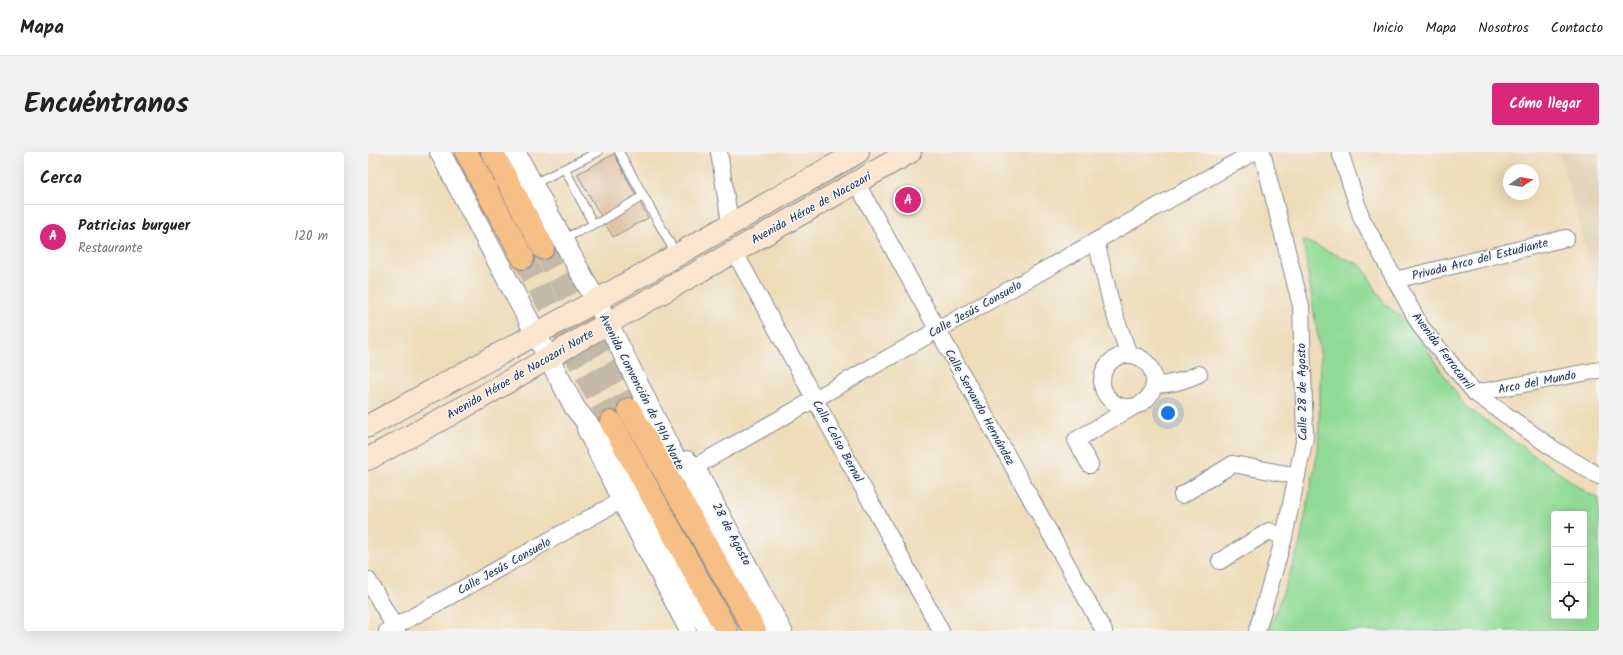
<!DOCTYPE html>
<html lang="es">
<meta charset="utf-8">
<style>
body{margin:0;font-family:Kalam,sans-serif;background:#f2f2f2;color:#222}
.controls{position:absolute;right:12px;bottom:12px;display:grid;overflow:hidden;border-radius:4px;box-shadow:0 4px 16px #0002}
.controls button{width:36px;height:36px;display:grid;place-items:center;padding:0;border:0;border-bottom:1px solid #e0e0e0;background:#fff;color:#222;font:20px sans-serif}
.compass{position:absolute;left:1135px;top:12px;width:36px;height:36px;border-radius:50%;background:#fff;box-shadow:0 4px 16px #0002;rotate:78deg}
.you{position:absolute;left:800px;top:261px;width:14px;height:14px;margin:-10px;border:3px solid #fff;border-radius:50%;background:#1a73e8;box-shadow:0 0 0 6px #1a73e833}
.badge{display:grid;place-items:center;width:26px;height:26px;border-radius:50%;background:#db2777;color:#fff;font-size:13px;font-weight:700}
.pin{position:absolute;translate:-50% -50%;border:2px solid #fff;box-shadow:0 1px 4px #0006}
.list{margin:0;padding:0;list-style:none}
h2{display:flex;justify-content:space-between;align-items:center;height:52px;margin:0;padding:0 16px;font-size:17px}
h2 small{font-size:13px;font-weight:400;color:#767676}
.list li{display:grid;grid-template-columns:26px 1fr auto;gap:12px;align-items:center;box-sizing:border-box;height:64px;padding:0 16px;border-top:1px solid #e0e0e0}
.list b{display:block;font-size:15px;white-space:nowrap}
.list p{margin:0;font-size:13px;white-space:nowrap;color:#767676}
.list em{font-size:13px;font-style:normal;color:#767676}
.icon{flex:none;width:22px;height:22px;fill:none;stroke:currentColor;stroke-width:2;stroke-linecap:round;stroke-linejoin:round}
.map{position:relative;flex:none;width:1231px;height:479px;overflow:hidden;border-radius:4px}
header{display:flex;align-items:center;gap:24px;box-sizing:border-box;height:56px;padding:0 20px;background:#fff;border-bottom:1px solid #e0e0e0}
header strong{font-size:19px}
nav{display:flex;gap:22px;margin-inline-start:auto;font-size:14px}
.intro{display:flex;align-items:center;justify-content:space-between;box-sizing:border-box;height:96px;padding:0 24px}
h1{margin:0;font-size:28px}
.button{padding:10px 18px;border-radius:4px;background:#db2777;color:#fff;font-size:14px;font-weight:700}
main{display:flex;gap:24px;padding:0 24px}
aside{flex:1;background:#fff;border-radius:4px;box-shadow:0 4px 16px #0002}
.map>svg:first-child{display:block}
.built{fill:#e2d2b6}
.green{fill:#91db96;stroke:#56857a;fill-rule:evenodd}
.building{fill:#dbb593}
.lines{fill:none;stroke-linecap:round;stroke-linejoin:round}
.primary-tunnel{stroke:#c4b9a7;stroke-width:22;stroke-dasharray:22 11;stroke-linecap:butt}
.service-casing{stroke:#84868c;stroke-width:10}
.minor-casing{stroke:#84868c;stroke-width:18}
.tertiary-casing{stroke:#84868c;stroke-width:22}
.secondary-casing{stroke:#84868c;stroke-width:24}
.primary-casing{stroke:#84868c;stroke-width:24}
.service{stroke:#fff;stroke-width:8}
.minor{stroke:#fff;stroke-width:16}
.tertiary{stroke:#fff;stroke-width:20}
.secondary{stroke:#fbe5cf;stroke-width:22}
.primary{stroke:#f5bf86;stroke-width:22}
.labels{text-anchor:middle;stroke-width:3;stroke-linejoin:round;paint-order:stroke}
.street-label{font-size:12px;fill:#1b2f5e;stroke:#f6f6f2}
</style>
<header>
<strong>Mapa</strong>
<nav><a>Inicio</a><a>Mapa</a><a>Nosotros</a><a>Contacto</a></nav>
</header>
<div class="intro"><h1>Encuéntranos</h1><a class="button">Cómo llegar</a></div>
<main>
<aside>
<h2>Cerca<small></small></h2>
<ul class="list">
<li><span class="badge">A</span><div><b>Patricias burguer</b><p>Restaurante</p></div><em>120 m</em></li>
</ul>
</aside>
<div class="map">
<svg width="1231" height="479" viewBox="0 0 1231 479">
<rect width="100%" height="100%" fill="#f6f6f2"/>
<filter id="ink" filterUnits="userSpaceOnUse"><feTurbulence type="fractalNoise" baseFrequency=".025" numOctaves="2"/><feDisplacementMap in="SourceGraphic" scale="8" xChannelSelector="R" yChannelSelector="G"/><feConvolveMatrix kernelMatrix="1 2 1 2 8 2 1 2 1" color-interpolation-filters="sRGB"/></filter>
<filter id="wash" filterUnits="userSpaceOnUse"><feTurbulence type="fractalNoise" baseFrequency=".012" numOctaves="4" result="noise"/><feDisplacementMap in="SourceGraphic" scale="16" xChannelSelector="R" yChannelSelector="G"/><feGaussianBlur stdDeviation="0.9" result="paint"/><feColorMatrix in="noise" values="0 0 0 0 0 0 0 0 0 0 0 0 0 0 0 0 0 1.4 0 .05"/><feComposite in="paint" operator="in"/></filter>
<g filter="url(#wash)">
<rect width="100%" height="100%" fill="#eedcb9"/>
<path class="built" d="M1191 0H1231V144Z"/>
<path class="green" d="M935 88 994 114 1016 151 1042 172 1097 254 1221 342 1231 346V479H901L931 395 950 298 953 206ZM1186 362H1216V464H1186Z"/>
<g id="blocks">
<path class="building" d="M246 2 280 66 245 85 209 22Z"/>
</g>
</g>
<g filter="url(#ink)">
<use href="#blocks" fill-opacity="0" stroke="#84868c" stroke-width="1"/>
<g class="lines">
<g class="primary-tunnel">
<path d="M175 96 261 257"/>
<path d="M155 106 243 270"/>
</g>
<g class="service-casing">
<g id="service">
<path d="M251 0 308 102"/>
<path d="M197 17 225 72"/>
<path d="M165 32 230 0"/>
<path d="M195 87 235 68 275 44"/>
</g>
</g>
<g class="minor-casing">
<g id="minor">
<path d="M351 0 362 71"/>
<path d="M972 0 994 67 1053 175 1107 241 1190 300 1231 324"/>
<path d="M488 30 736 479"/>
<path d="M728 89 744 155 761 203"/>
<path d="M366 99 573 479"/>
<path d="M1027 128 1198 86"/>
<circle cx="760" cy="229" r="26"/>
<path d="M786 233C803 233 816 229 831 222"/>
<path d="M1107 241 1231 218"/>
<path d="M217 277 252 349 320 479"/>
<path d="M319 307 328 314 416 479"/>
<path d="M722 313 708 288 765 255"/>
<path d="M328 314 886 0"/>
<path d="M814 343 865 312 929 324"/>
<path d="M852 409 901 379 916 385"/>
<path d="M0 428 29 479"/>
<path d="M19 479 252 349"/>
<path d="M889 479 916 385 937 285 933 154 894 0"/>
</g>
</g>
<g class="tertiary-casing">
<g id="tertiary">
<path d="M72 0 207 256 236 292 312 430 341 479"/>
<path d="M147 0 240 171 301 295 402 479"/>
</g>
</g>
<g class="secondary-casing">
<g id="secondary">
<path d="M0 274 228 149 490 0"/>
<path d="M0 307 107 249 240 171 542 0"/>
</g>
</g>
<g class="primary-casing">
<g id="primary">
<path d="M98 0 155 106"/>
<path d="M124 0 175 96"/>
<path d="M261 257 387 479"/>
<path d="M243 270 359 479"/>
</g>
</g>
<use href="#service" class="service"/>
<use href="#minor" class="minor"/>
<use href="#tertiary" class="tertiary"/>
<use href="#secondary" class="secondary"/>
<use href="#primary" class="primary"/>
</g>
</g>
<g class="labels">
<g class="street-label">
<text transform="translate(443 56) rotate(-29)" y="4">Avenida Héroe de Nacozari</text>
<text transform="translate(1112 107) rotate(-14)" y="4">Privada Arco del Estudiante</text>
<text transform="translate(607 157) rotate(-29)" y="4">Calle Jesús Consuelo</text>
<text transform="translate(1075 199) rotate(53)" y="4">Avenida Ferrocarril</text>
<text transform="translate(152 222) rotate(-30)" y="4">Avenida Héroe de Nacozari Norte</text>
<text transform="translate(1169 230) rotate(-11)" y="4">Arco del Mundo</text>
<text transform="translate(274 240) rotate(63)" y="4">Avenida Convención de 1914 Norte</text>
<text transform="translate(934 240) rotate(-91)" y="4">Calle 28 de Agosto</text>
<text transform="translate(612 255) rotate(61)" y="4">Calle Servando Hernández</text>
<text transform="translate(470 289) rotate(61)" y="4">Calle Celso Bernal</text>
<text transform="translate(364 382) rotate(62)" y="4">28 de Agosto</text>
<text transform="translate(136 414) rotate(-29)" y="4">Calle Jesús Consuelo</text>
</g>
</g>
</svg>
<div class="controls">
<button>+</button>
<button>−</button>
<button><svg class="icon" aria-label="locate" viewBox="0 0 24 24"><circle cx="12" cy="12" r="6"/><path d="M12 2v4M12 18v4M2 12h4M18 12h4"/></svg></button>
</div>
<svg class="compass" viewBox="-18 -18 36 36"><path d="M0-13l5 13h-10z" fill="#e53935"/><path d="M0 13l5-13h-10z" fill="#767676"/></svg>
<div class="you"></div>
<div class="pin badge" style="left:540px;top:48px">A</div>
</div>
</main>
